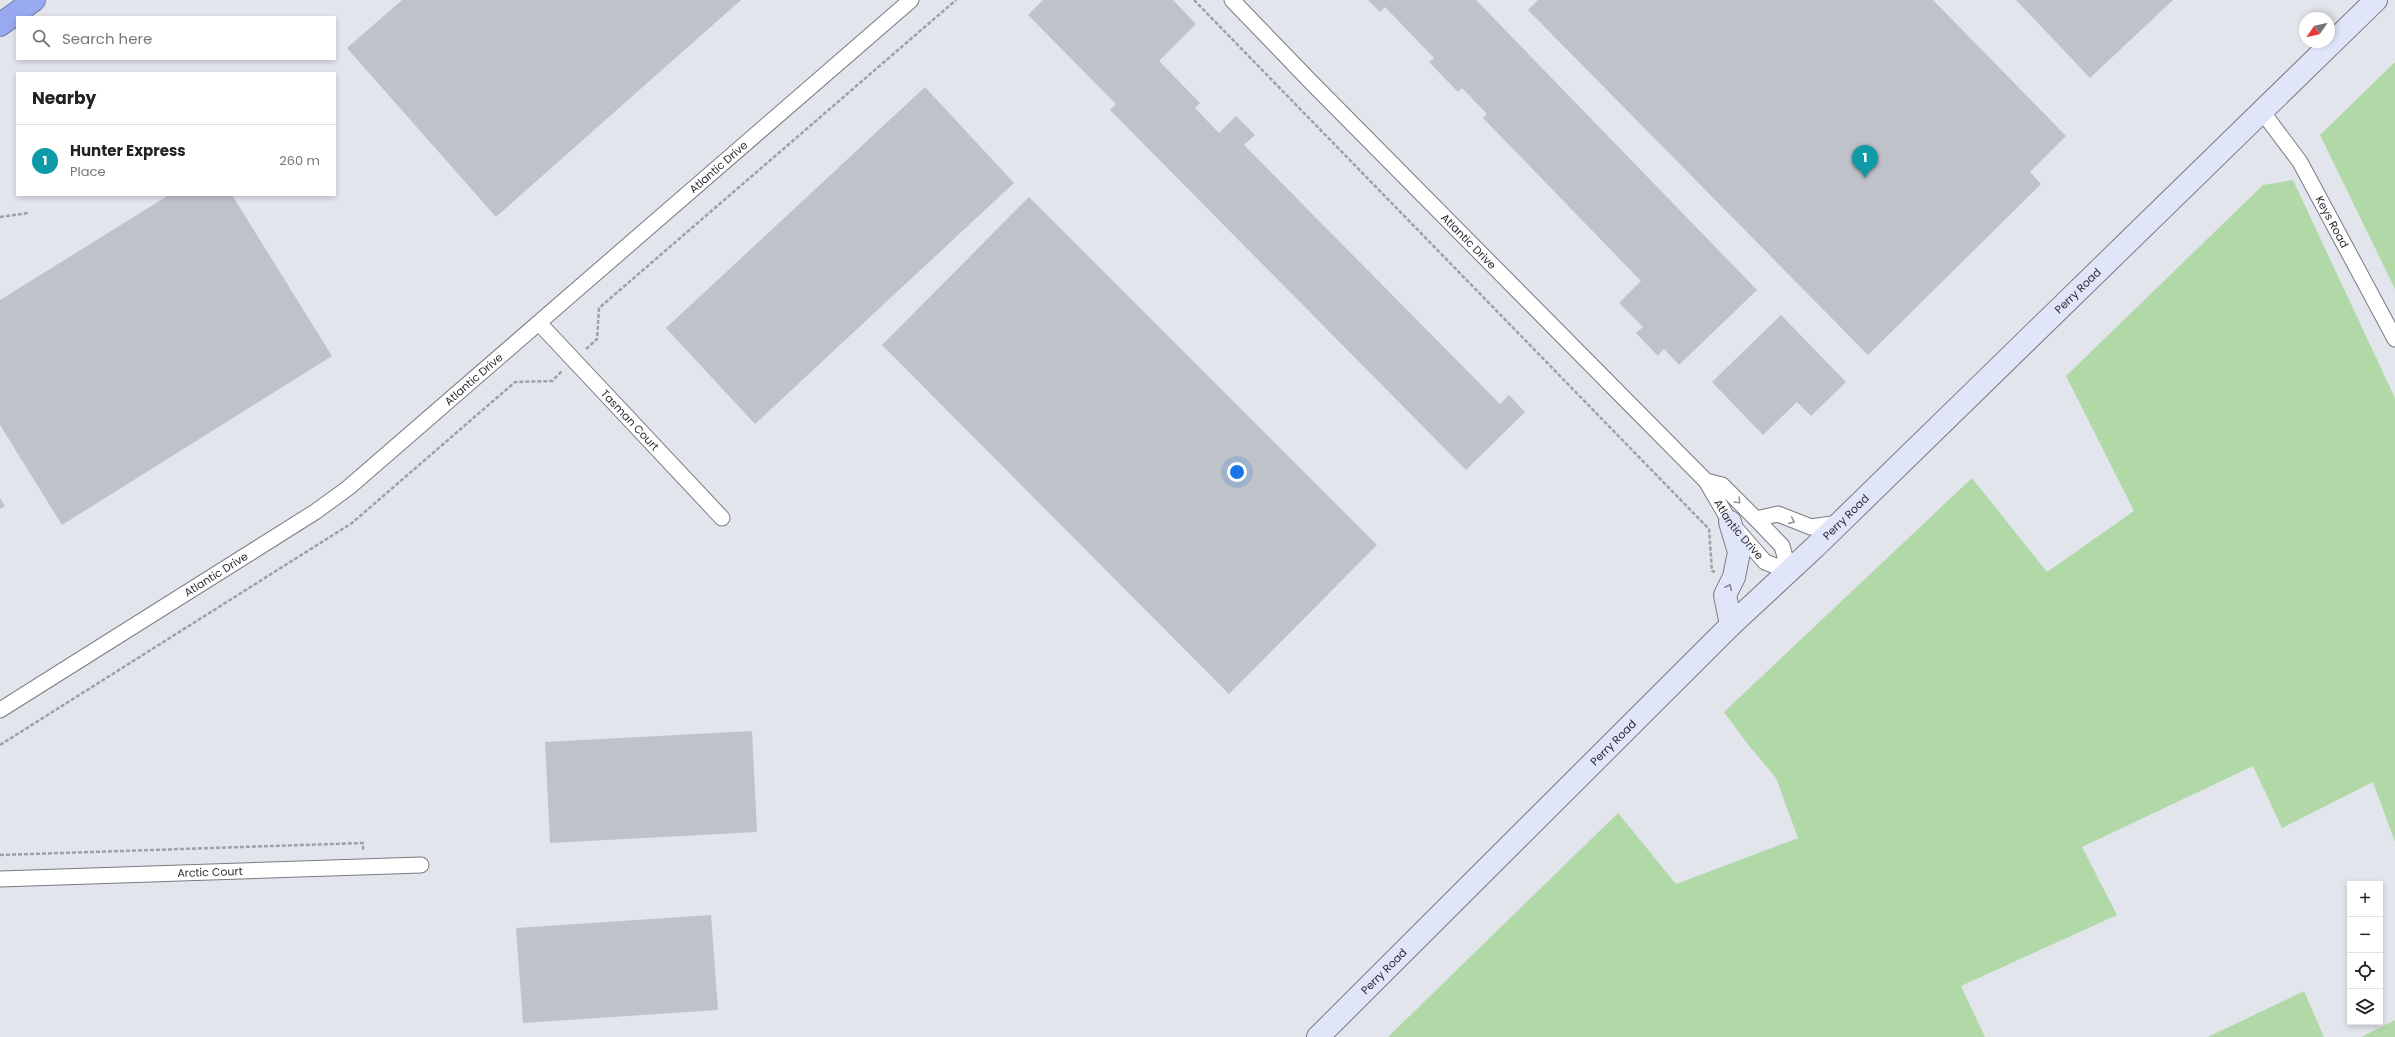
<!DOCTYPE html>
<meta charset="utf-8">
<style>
body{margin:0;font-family:Poppins,sans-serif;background:#f2f2f2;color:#222}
.controls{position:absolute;right:12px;bottom:12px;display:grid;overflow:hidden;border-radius:0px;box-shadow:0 2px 6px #0003}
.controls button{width:36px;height:36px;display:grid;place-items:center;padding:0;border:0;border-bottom:1px solid #e0e0e0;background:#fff;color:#222;font:20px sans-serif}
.compass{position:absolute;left:2299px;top:12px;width:36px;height:36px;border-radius:50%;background:#fff;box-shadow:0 2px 6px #0003;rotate:236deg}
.you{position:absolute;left:1237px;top:472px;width:14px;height:14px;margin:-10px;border:3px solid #fff;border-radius:50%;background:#1a73e8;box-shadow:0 0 0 6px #1a73e833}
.badge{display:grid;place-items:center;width:26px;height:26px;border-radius:50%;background:#0b8043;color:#fff;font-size:13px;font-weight:700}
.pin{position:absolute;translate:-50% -33px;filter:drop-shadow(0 1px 2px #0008)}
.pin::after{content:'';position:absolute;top:21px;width:14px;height:12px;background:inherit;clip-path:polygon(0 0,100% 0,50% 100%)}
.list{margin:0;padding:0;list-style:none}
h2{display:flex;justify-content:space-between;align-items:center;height:52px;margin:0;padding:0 16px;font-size:17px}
h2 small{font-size:13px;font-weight:400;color:#767676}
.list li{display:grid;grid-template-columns:26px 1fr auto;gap:12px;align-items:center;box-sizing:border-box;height:72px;padding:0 16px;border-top:1px solid #e0e0e0}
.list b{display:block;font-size:15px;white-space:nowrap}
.list p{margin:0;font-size:13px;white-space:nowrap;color:#767676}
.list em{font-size:13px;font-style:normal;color:#767676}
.icon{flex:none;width:22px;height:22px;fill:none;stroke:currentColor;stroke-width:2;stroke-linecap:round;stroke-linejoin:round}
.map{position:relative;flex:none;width:2395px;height:1037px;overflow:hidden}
.search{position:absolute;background:#fff;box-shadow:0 2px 6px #0003;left:16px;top:16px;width:320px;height:44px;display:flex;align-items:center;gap:10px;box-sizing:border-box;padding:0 14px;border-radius:0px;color:#767676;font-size:15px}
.panel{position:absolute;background:#fff;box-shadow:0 2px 6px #0003;left:16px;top:72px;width:320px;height:124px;border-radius:0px}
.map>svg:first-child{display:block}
.green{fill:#b1d9a8}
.building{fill:#c0c2c9}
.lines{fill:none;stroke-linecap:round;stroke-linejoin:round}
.street-casing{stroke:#797b82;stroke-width:17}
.secondary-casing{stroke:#797b82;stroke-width:24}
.highway-casing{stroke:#737eac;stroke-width:24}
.path{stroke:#9ea0a6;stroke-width:2.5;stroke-dasharray:4 2;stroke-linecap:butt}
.street{stroke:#fff;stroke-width:15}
.secondary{stroke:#e0e5fa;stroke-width:22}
.highway{stroke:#98a9ef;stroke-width:22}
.oneway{stroke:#969698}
.oneway2{stroke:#868a96}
.labels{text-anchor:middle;stroke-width:3;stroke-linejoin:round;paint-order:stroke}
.street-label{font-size:11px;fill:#2d2e31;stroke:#fff}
</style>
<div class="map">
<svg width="2395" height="1037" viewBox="0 0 2395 1037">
<rect width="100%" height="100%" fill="#e3e5ec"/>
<g class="green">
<path d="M2395 62V289L2320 135Z"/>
<path d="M2293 180 2395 398V842L2373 782 2282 828 2253 766 2082 847 2117 915 1961 986 1985 1037H1388L1618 813 1676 884 1798 838 1776 778 1746 742 1724 712 1972 478 2047 572 2134 511 2066 376 2263 185Z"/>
<path d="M2304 991 2324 1037H2208Z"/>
<path d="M2395 1020V1037H2361Z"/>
</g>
<g class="building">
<path d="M402 0H741L496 217 347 48Z"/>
<path d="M1043 0H1173L1196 24 1159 61 1200 103 1195 108 1219 133 1236 116 1255 135 1244 145 1500 404 1509 395 1525 412 1466 470 1110 110 1116 104 1028 15Z"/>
<path d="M1368 0H1476L1757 290 1679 365 1664 349 1658 356 1636 333 1643 327 1619 303 1641 281 1483 118 1487 114 1462 88 1458 92 1429 62 1434 58 1385 7 1380 12Z"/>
<path d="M1538 0H1933L2066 136 2030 172 2041 184 1868 355 1528 10Z"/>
<path d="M2016 0H2173L2090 78Z"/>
<path d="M925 87 1014 183 755 424 666 328Z"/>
<path d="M169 195H232L332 356 62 525 0 425V300Z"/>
<path d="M1029 197 1377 545 1229 694 882 345Z"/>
<path d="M1781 315 1846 382 1811 416 1797 402 1763 435 1712 382Z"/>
<path d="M0 498 5 506 0 509Z"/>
<path d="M752 731 757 832 550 843 545 742Z"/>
<path d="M711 915 718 1010 523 1023 516 928Z"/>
</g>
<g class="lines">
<g class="street-casing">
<g id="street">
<path id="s1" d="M1232 0 1311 82 1706 481 1730 522 1765 562 1789 571"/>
<path id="s2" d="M2261 110 2300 162 2395 339"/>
<path id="s3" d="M539 323 722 518"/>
<path d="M1706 481 1722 485 1756 519 1782 546 1789 571"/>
<path d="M1756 519 1778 514 1811 527 1839 523"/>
<path id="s4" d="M0 710 315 512 348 488 911 0"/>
<path id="s5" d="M0 879 421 865"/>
</g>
</g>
<g class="secondary-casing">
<g id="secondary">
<path d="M1730 522 1739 552 1734 577 1725 595 1731 625"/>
<path id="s6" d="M1318 1037 1731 625 1815 547 2376 0"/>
</g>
</g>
<g class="highway-casing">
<path id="highway" d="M0 25 34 0"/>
</g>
<g class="path">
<path d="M1194 0 1709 529 1712 571 1715 572"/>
<path d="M0 217 28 213"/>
<path d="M586 349 597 339 599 308 956 0"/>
<path d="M0 745 352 523 515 382 552 381 562 371"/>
<path d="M0 855 363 843V851"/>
</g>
<use href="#street" class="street"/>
<use href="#secondary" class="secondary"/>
<use href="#highway" class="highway"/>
</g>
<defs><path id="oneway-chevron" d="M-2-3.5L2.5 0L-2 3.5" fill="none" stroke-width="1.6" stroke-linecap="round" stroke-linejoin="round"/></defs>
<g class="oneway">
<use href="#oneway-chevron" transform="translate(1738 501) rotate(45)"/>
<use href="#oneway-chevron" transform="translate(1792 521) rotate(24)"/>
</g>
<use class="oneway2" href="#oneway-chevron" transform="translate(1729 587) rotate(-63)"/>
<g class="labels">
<g class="street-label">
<text dy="4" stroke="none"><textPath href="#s4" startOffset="903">Atlantic Drive</textPath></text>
<text dy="4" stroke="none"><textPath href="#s2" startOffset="133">Keys Road</textPath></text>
<text dy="4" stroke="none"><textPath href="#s1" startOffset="338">Atlantic Drive</textPath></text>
<text dy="4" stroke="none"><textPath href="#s6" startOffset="1065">Perry Road</textPath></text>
<text dy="4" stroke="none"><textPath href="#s4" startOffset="579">Atlantic Drive</textPath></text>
<text dy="4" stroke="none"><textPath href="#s3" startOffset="133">Tasman Court</textPath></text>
<text dy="4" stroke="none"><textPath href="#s6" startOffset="741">Perry Road</textPath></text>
<text dy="4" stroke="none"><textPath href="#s1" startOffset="734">Atlantic Drive</textPath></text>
<text dy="4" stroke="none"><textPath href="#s4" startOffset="255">Atlantic Drive</textPath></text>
<text dy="4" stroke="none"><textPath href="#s6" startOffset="417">Perry Road</textPath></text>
<text dy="4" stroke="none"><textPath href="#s5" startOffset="210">Arctic Court</textPath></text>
<text dy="4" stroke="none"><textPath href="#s6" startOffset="93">Perry Road</textPath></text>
</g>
</g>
</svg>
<div class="controls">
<button>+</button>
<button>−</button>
<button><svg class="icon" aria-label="locate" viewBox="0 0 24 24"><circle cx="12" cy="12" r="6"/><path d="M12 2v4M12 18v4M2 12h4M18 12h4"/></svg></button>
<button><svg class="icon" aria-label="layers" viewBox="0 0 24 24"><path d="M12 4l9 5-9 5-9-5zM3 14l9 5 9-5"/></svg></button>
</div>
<svg class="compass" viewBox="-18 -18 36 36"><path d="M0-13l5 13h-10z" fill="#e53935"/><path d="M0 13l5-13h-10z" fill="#767676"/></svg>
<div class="you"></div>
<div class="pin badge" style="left:1865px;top:178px;background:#0f9aa8">1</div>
<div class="search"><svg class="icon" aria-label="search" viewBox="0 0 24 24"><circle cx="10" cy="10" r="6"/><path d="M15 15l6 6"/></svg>Search here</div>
<section class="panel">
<h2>Nearby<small></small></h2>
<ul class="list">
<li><span class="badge" style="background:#0f9aa8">1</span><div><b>Hunter Express</b><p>Place</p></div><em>260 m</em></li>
</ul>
</section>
</div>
